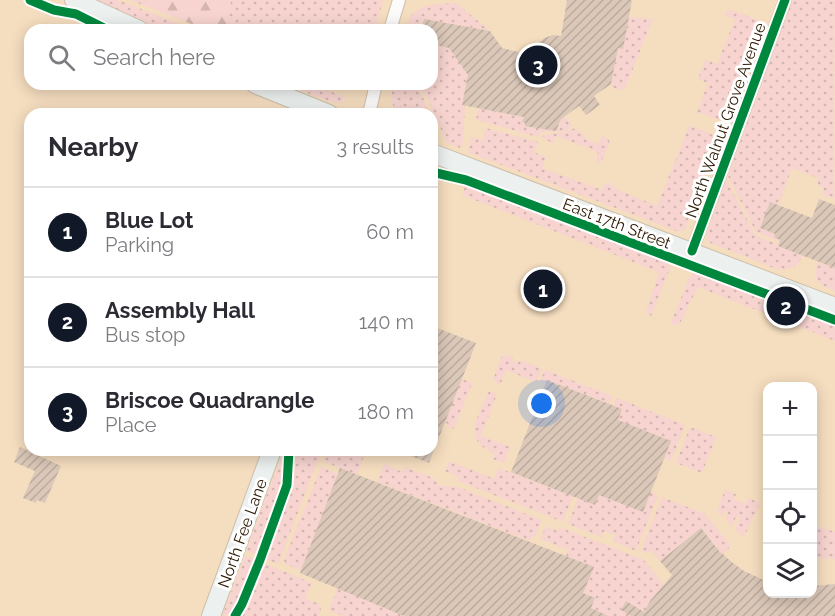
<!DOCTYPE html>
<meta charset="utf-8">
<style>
body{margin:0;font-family:Raleway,sans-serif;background:#f7f7f7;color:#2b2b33}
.controls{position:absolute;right:18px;bottom:18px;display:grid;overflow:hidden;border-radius:12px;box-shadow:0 3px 15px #0003}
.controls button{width:54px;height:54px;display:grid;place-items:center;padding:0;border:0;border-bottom:2px solid #e1e1e2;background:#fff;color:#2b2b33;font:30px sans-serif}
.you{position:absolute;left:542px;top:404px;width:21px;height:21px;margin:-15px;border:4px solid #fff;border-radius:50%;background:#1a73e8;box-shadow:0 0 0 9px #1a73e833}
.badge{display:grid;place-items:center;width:39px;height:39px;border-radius:50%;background:#111827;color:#fff;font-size:20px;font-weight:700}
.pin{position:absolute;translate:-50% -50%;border:3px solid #fff;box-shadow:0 2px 6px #0006}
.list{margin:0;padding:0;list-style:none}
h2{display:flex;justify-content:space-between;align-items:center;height:78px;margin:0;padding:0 24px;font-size:26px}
h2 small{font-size:20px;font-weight:400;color:#7c7c81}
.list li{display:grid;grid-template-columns:39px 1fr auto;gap:18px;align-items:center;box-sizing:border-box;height:90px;padding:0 24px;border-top:2px solid #e1e1e2}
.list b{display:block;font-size:22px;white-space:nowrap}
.list p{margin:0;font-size:20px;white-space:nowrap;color:#7c7c81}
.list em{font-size:20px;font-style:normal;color:#7c7c81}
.icon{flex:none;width:33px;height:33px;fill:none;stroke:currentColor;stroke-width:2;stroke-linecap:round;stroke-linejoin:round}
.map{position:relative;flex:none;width:835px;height:616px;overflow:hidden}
.search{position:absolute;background:#fff;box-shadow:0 3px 15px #0003;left:24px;top:24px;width:414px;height:66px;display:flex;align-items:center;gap:15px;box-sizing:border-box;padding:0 21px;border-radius:18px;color:#7c7c81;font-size:22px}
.panel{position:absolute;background:#fff;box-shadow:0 3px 15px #0003;left:24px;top:108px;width:414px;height:348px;border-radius:18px}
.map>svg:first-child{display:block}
.built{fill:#f5ddbf;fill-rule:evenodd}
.grass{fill:url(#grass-dots)}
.forest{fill:url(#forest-firs)}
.building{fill:url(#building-hatch)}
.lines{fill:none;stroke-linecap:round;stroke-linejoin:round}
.street-casing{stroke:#cebfac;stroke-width:14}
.secondary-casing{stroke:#cebfac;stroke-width:20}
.street{stroke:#fdfbf9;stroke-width:12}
.secondary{stroke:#ecf0ee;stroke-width:18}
.cycleway-casing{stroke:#fff;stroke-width:13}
.cycleway{stroke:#00873e;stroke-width:9}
.labels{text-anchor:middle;stroke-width:6;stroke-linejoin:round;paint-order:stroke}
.street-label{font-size:16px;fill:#2c1900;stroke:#fff}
</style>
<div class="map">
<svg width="835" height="616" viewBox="0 0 835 616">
<defs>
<pattern id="grass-dots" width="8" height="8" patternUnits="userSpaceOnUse" patternTransform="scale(1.5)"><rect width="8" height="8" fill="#f7d4cf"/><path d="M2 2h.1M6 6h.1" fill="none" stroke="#d4b5b0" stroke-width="1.8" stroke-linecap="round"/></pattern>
<pattern id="forest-firs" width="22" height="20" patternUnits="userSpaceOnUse" patternTransform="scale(1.5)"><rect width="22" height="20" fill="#f7d4cf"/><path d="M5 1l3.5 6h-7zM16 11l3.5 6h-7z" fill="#d4b5b0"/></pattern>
<pattern id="building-hatch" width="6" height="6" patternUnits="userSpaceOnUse" patternTransform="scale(1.5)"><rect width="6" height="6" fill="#dbc8b9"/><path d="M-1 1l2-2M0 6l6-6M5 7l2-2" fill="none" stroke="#bcab9d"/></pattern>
</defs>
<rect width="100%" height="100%" fill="#f0e4d6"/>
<path class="built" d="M0 0H835V616H0ZM30 30H432V84H30ZM30 114H432V450H30ZM768 386H812V594H768Z"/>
<g class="grass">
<path d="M96 0H118L195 30H158Z"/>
<path d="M231 0H383L375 30H227Z"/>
<path d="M792 0H835L833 187 835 199 822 195 824 188 818 185V178L792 168 778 206 770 203 760 228 775 234 774 237 780 240V242L756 232 728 176Z"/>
<path d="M456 3 490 31 424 19 422 25 408 23C414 3 438 4 456 3Z"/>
<path d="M731 10 766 23 728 123 697 112 708 83 698 79 705 60 717 64 735 19 725 15 726 11Z"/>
<path d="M628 17 653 19 624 91 612 87 611 84 618 48Z"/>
<path d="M432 44 449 48 468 75 462 104 465 106 463 141 460 148 447 143 421 84H432Z"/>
<path d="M285 84H310L343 96V100L340 103 325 100Z"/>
<path d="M393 84H417L430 114H396L391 99Z"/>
<path d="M478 108 524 117 523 122 525 123V126L556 131 558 124H560L561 119 564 116 572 126 566 131 540 132 538 137 476 120Z"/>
<path d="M689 126C700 130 717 132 718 145L685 229 679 232 470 153 468 150 472 137 483 140 486 128 538 142 534 152 546 157 542 168 602 190 605 183 609 182 616 189 657 206Z"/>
<path d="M575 128 588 140 598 144 602 136 608 138 610 143 600 164 596 161 598 152 556 136 553 143 540 137C552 132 563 135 575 128Z"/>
<path d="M726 179 755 235 803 255C798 269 787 271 774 268L708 242 707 234Z"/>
<path d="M466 183 667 258 670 269 651 316 646 313 659 272 462 195Z"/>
<path d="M818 262 835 268V291C819 285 811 279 818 262Z"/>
<path d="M698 269 790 304 784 321 698 287 679 325H673L671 323 689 278Z"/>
<path d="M794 306 835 322V341L787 322Z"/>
<path d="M505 354 513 358 512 361 518 363 520 360 542 369 536 382 506 370 500 385 493 380 501 358Z"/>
<path d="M545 370 612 396 609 404 547 380 545 383 540 381Z"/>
<path d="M462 379 472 383 454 429 448 426V424L445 422Z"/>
<path d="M489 391 497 394 481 436 510 447 504 463 493 459 495 455C490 451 483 448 479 443 468 429 483 405 489 391Z"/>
<path d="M617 398 685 425 671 461 664 458 618 420 622 409 613 406Z"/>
<path d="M690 427 716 437 702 473 676 463Z"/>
<path d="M279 450H286L285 481 258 555 246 551 282 455 278 453Z"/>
<path d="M291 450H322L278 564 262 557 289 483 292 466Z"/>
<path d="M328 450H355L354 452 364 456 357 475 323 461Z"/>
<path d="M449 461 494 479 499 468 573 496 563 522 458 481 459 477 445 471Z"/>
<path d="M384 464 402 472 404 467 433 478 440 486 458 487 542 520 535 537 532 536 530 541 377 482Z"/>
<path d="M321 467 338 474 301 570 285 564 284 560Z"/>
<path d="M725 490 736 494 734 499 745 504 748 498 760 503 744 537 735 529 740 518 736 517 732 526 725 519 728 511 725 510 722 516 717 511Z"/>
<path d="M651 492 658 495 636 551 613 541 615 535 604 531 601 537 568 524 578 498 595 505 599 495Z"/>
<path d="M662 497 705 514 731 546 723 555 701 528 660 561 651 551 647 553 641 551Z"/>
<path d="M812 524 835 532V559L813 558Z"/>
<path d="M546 526 557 531 559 527 642 559 646 562 664 585 644 612 626 602 621 610 631 616H597L598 611 591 608 595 598 581 592 593 567 566 556 568 550 540 539Z"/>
<path d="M245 556 256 560C249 576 241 614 222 616Z"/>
<path d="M261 562 312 583 305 598 319 604 321 610 318 616H234C246 610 255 576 261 562Z"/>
<path d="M337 589H338L404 616H343L329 610Z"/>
</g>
<path class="forest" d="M130 0H231V1L227 30H207Z"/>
<g class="building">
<path d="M567 0H632L623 49 618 48 611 84 594 96 600 105 586 115 579 106 561 119 556 131 525 126V123L522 122 524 117 462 105 468 75 449 48 432 44V30H421L424 19 490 31 502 48 534 56 537 44 544 38 553 35 561 36Z"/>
<path d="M819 199 835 205V268L778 246 780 240 774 237 775 234 760 228 770 202 812 218Z"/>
<path d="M432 326 476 343 429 463 397 451 432 450Z"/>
<path d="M547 380 622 409 618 420 671 441 643 512 599 495 595 505 511 472Z"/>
<path d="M20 447 61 466 45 503 37 500 36 503 23 498 35 471 14 462Z"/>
<path d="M340 468 594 567 583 593 595 598 591 608 608 616H404L300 573Z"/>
<path d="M701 528 719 551 733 563 744 571 768 582V594H813V586L835 584V616H631L621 610 626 601 644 612 650 601 672 575 660 561Z"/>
</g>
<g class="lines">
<g class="street-casing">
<g id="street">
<path d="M390 30 399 0"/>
<path d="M369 114 376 84"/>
<path d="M692 251 785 0"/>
</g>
</g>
<g class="secondary-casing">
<g id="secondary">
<path d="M74 0 139 30"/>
<path d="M255 84 329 114"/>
<path d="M432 153 835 307"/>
<path d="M211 616 272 450"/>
</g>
</g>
<use href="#street" class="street"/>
<use href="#secondary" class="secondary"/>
<g class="cycleway-casing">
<g id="cycleway">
<path d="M30 0 54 10 76 14 108 30"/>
<path d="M432 172 466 180 835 320"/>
<path d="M692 251 785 0"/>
<path d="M235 616 242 604 260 560 287 485 289 450"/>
</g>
</g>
<use href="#cycleway" class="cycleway"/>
</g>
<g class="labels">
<g class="street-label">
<text transform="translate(725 120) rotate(-70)" y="6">North Walnut Grove Avenue</text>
<text transform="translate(617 223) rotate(21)" y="6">East 17th Street</text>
<text transform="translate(242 533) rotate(-70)" y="6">North Fee Lane</text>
</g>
</g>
</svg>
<div class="controls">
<button>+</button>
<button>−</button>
<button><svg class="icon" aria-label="locate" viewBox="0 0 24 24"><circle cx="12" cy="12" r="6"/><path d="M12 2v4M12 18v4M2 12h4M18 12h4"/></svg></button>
<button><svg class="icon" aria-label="layers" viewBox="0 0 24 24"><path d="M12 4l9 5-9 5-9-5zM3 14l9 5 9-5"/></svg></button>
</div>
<div class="you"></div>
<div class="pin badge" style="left:543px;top:289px">1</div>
<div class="pin badge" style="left:786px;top:306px">2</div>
<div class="pin badge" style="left:538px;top:65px">3</div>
<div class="search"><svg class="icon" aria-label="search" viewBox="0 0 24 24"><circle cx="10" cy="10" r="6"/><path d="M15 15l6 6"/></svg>Search here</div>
<section class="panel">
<h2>Nearby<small>3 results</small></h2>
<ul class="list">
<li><span class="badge">1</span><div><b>Blue Lot</b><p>Parking</p></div><em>60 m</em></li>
<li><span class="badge">2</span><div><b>Assembly Hall</b><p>Bus stop</p></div><em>140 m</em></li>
<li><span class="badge">3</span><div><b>Briscoe Quadrangle</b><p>Place</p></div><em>180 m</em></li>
</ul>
</section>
</div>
